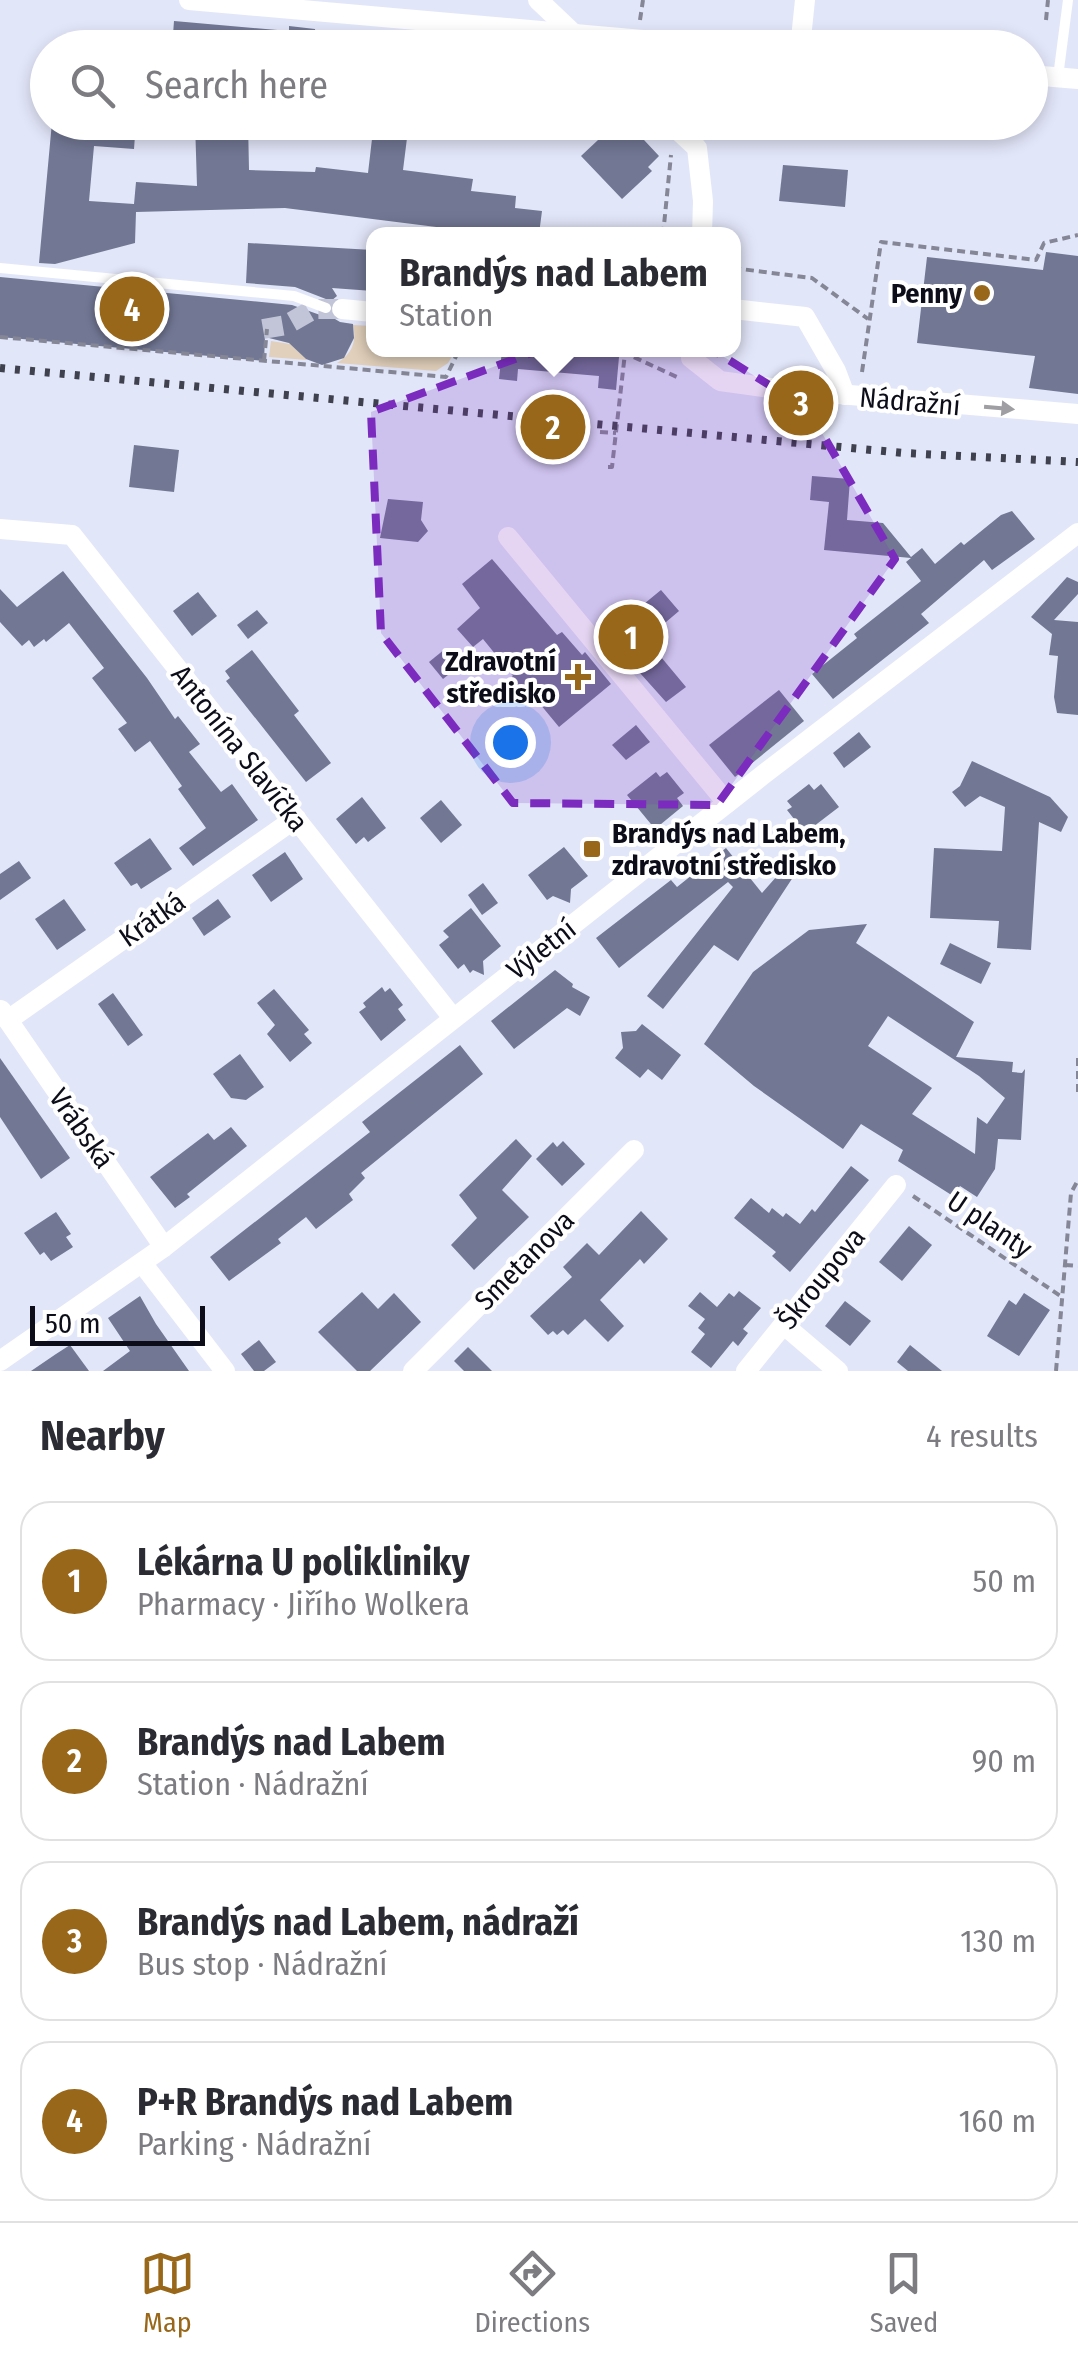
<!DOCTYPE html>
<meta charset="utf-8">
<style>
body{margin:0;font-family:"Fira Sans Condensed",sans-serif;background:#f7f7f7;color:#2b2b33}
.scale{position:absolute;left:30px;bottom:25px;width:175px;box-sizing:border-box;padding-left:10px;border:5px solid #0c0d18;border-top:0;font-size:28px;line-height:35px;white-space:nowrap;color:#0c0d18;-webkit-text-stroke:8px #fff;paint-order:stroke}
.you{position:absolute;left:510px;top:742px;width:35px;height:35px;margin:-25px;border:8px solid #fff;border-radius:50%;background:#1a73e8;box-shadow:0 0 0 15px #1a73e833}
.badge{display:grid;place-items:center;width:65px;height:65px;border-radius:50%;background:#986719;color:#fff;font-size:32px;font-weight:700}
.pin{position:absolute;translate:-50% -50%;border:5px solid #fff;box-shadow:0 2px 10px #0006}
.popup{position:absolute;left:366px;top:227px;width:375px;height:130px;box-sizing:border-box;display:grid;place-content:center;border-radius:20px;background:#fff;filter:drop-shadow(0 2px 8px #0005);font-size:32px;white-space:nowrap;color:#7c7c81}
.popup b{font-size:38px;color:#2b2b33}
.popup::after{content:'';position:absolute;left:50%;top:100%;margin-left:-20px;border:20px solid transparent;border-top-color:#fff}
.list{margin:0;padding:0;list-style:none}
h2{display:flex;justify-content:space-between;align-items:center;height:130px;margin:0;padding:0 40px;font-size:42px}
h2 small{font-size:32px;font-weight:400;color:#7c7c81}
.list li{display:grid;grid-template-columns:65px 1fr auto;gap:30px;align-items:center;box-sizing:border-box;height:160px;margin:0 20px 20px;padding:0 20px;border:2px solid #e1e1e2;border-radius:30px}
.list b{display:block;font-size:38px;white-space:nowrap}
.list p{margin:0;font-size:32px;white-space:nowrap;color:#7c7c81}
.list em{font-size:32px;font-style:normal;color:#7c7c81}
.icon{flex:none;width:55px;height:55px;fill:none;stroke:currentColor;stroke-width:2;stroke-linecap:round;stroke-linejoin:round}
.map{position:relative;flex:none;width:1078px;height:1371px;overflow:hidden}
.search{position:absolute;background:#fff;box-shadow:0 5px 15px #0003;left:30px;right:30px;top:30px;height:110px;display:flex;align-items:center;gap:25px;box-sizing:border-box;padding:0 35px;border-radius:55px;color:#7c7c81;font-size:38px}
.sheet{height:850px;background:#fff}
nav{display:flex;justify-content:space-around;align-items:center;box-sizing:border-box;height:140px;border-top:2px solid #e1e1e2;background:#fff;font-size:28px;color:#7c7c81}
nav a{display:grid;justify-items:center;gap:5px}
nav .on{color:#986719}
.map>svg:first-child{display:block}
.green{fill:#e1d0bb}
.building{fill:#727794;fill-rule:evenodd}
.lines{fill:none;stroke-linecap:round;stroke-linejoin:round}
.street-tunnel{stroke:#c2c5d7;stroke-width:20;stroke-dasharray:20 10;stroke-linecap:butt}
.path{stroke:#858797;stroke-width:4;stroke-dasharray:8 5;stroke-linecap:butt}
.lane{stroke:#fff;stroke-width:10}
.street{stroke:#fff;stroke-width:20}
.rail{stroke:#3f414e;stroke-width:8;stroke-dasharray:5 10;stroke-linecap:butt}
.oneway{fill:#9e9ea3}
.marked{fill:#7b2cbf;fill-opacity:0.2;stroke:#7b2cbf;stroke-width:8;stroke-dasharray:20 12;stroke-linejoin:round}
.poi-dot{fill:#986719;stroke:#fff;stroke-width:4}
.labels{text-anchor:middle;stroke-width:8;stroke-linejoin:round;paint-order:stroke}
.poi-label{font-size:28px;font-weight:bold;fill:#0c0d18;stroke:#fff;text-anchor:end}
.street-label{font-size:28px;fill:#0c0d18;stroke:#fff}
</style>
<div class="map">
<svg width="1078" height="1371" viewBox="0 0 1078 1371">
<rect width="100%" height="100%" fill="#e2e6f9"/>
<g class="green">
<path d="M353 325 373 326V350H456L448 363 436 371 337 363C352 354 357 342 353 325Z"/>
<path d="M271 341 290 344 307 360 269 357Z"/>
</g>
<g class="building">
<path d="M174 21 289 31V26L315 29 317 48H172Z"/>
<path d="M52 122H136L134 149 94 146 89 201 134 204 136 182 197 186 195 122H248L249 170 315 172 316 167 368 173 374 122H409L403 170 473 179 471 191 516 196 515 208 542 211 539 234H492L285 208 136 212 135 243 55 264 39 263Z"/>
<path d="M615 124 622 132 630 125 659 156 648 167 652 171 622 199 581 156Z"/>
<path d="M783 165 848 170 845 207 779 201Z"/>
<path d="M248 243 373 250V291L332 288 337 296 331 301 295 287 246 283Z"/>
<path d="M1046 252 1078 256V394L1029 388 1035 356 917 343 927 257 1043 270Z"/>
<path d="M0 277 292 305 323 316H330L340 322 353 324 354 338 344 358 322 365 306 359 289 343 265 337 264 361 0 337Z"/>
<path d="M502 350H592V355L619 357 616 390 598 388 599 376 518 369 517 381 499 379Z"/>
<path d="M134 445 179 450 174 492 129 487Z"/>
<path d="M812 476 850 479 847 520 883 523 911 557 922 548 935 564 961 542 964 545 1001 515 1012 511 1035 539 992 570 984 560 921 614 929 623 833 699 812 674 857 638 854 634 921 581 906 562 911 558 824 550 829 502 810 500Z"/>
<path d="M388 499 423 502 421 520 428 531 418 542 380 538Z"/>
<path d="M492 559 557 635 562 632 582 655 585 652 611 684 559 727 526 687 517 695 506 681 513 676 483 639 473 647 457 629 480 608 462 584Z"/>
<path d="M63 571 147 678 175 719 178 716 200 744 189 752 221 792 232 784 258 820 193 866 179 848 206 828 178 789 182 786 150 741 135 752 118 729 127 723 92 678 104 668 69 623 46 642 44 639 34 647 29 640 22 646 0 622V589L17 607Z"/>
<path d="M1067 577 1078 582V594L1054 620 1078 622V715L1057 713 1054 697 1058 656 1049 655 1052 634 1031 617Z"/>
<path d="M661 590 679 611 646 639 686 687 666 702 606 635Z"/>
<path d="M198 592 217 616 192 636 173 611Z"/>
<path d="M257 610 268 623 248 639 237 625Z"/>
<path d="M445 649 459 666 443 679 429 662Z"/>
<path d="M252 650 299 711 294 715 331 763 306 782 226 681 230 678 225 671Z"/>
<path d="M779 690 804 721 735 777 709 745Z"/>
<path d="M636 725 650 742 626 760 612 745Z"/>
<path d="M859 732 871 747 844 768 833 753Z"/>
<path d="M972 761 1050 797 1068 817 1061 832 1039 822 1031 950 997 948 999 921 930 918 934 848 1002 851 1005 807 980 796 965 807 952 792 960 786Z"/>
<path d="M656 772 660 777 667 772 684 793 677 798 683 806 655 829 627 795Z"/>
<path d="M809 784 814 790 821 784 839 807 805 833 787 810 792 807 787 801Z"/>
<path d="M362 797 386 828 368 842 364 837 356 844 336 819Z"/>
<path d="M441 800 462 825 441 843 420 818Z"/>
<path d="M150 838 172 869 141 889 137 883 131 886 114 863Z"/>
<path d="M564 847 588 876 571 889 570 903 553 896 547 900 528 875Z"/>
<path d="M726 848 762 893 792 859 801 865 738 961 714 945 663 1009 647 996 733 887 728 882 619 968 596 938 671 880 677 887Z"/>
<path d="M285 852 303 879 271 902 252 875Z"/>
<path d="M19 861 31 878 0 900V874Z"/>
<path d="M483 883 498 903 482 915 468 895Z"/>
<path d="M64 899 86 930 57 950 35 919Z"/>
<path d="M218 899 231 917 204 936 192 918Z"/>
<path d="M471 908 501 946 483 961 484 975 473 970 470 973 464 964 458 969 439 945 449 937 443 931Z"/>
<path d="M867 924 856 943 974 1022 956 1057 1013 1062 1012 1072 1022 1073 1025 1069 1021 1140 998 1139 995 1169 977 1197 960 1186 953 1196 898 1161 903 1150 861 1124 843 1149 754 1086 704 1044 753 972 809 930ZM888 1016 979 1076 1005 1098 987 1124 977 1117 975 1154 912 1114 932 1088 868 1046Z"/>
<path d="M950 943 991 963 981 984 940 964Z"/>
<path d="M555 970 573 984 572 987 590 997 580 1016 567 1008 514 1049 491 1021Z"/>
<path d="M382 987 385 992 390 988 403 1005 398 1009 406 1020 381 1041 359 1012 366 1007 363 1003Z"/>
<path d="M274 989 309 1030 304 1034 312 1043 290 1062 267 1034 275 1025 257 1003Z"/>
<path d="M113 993 143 1035 128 1046 98 1004Z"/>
<path d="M642 1024 681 1055 662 1080 648 1069 640 1078 615 1058 623 1048 621 1032 636 1031Z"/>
<path d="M460 1045 483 1074 361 1173 365 1178 349 1194 353 1200 316 1229 306 1217 278 1239 281 1243 229 1281 210 1257 370 1132 362 1122Z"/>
<path d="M240 1054 264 1087 246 1100 231 1098 213 1074Z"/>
<path d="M0 1058 70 1158 41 1179 0 1117Z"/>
<path d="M231 1127 247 1146 187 1194 190 1197 175 1208 150 1177 208 1133 214 1140Z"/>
<path d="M516 1139 532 1156 502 1190 529 1217 474 1270 451 1245 477 1218 459 1195Z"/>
<path d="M563 1141 585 1164 562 1186 536 1159 553 1142 557 1147Z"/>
<path d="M851 1166 869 1180 790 1272 772 1256 776 1252 734 1218 751 1198 769 1213 772 1208 783 1217 786 1213 800 1224 812 1209 815 1212Z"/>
<path d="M641 1211 668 1239 644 1264 640 1259 600 1300 624 1326 608 1342 585 1319 568 1335 563 1330 557 1335 553 1331 548 1335 530 1316 572 1277 563 1267 587 1243 599 1255Z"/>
<path d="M56 1212 71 1234 66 1237 73 1247 51 1261 44 1252 40 1255 24 1233Z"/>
<path d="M909 1226 932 1245 902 1281 879 1262Z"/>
<path d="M739 1291 761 1308 743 1329 748 1333 738 1346 733 1341 711 1368 691 1352 705 1334 698 1328 705 1319 688 1306 700 1292 717 1307 729 1293 734 1297Z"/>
<path d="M362 1292 378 1309 394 1293 421 1322 370 1371H357L318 1332Z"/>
<path d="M1024 1293 1050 1310 1019 1356 987 1336 1009 1300 1016 1305Z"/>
<path d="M140 1296 156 1324 189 1371H103L130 1351 108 1318Z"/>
<path d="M845 1301 871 1321 850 1346 825 1326Z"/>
<path d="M259 1340 276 1362 264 1371H254L241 1354Z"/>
<path d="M70 1345 89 1371H31L56 1354Z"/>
<path d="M910 1345 942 1371H908L897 1362Z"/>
<path d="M468 1347 492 1371H464L454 1361Z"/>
</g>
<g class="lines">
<path class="street-tunnel" d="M263 329 286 325 314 309H342"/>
<g class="path">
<path d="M640 20 643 0"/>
<path d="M1046 20 1048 0"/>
<path d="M708 133 720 122"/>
<path d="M663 235 671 155"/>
<path d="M733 268 812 278 868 319"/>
<path d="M0 337 446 377 459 350"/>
<path d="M626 350 625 353 679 378"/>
<path d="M264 361 267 329"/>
<path d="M862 372 881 242 1036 260 1044 243 1078 235"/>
<path d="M600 432 616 433"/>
<path d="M608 467H612L625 353"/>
<path d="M1078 1058V1093"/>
<path d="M913 1196 1062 1297"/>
<path d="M1065 1265 1078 1266"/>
<path d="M1056 1371 1071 1193 1078 1180"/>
</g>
<g class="lane">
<path d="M1058 77 1068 0"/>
<path d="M0 268 294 296 326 308"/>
</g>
<g class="street">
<path d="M189 0 733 48"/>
<path d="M538 0 576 36"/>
<path d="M800 48 805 0"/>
<path d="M1030 75 1078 79"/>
<path d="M669 122 697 148 703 201 702 235"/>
<path d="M342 309 373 312"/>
<path d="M733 309 805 317 836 371 845 395"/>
<path d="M691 350V358L720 381 778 389 1078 414"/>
<path d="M0 529 72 535 453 1018"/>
<path d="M508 537 727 803"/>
<path d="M1 1010 164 1247"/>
<path d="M8 1020 296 818"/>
<path d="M142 1263 225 1371"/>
<path d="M784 1325 838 1371"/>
<path d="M0 1361 164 1247 764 774 1078 533"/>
<path d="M413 1371 634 1150"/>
<path d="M746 1371 896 1185"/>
</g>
<path class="rail" d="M0 368 904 453 1078 462"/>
</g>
<defs><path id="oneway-solid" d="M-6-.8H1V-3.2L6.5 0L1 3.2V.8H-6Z" transform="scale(2.5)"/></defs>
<use class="oneway" href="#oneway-solid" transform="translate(999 408) rotate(5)"/>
<path class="marked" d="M648 310 808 409 895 559 717 805 513 803 381 633 371 412Z"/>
<g class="poi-dot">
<circle cx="982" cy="293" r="10"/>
<path d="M573 662h10v10h10v10h-10v10h-10v-10h-10v-10h10z"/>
<rect x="582" y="839" width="20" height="20" rx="5"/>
</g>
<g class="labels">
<g class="poi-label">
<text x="962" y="303">Penny</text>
<text x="556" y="671">Zdravotní<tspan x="556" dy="32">středisko</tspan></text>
<text x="612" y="843" text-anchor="start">Brandýs nad Labem,<tspan x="612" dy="32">zdravotní středisko</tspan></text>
</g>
<g class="street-label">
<text transform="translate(910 401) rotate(5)" y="10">Nádražní</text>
<text transform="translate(240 748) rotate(52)" y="10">Antonína Slavíčka</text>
<text transform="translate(152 919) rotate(-35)" y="10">Krátká</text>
<text transform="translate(541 949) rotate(-38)" y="10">Výletní</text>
<text transform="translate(82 1128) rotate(55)" y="10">Vrábská</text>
<text transform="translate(990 1224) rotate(34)" y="10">U planty</text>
<text transform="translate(524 1260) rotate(-45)" y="10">Smetanova</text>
<text transform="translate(821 1278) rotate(-51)" y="10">Škroupova</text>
</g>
</g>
</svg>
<div class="scale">50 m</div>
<div class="you"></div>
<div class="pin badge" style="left:631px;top:637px">1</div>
<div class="pin badge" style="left:553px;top:427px">2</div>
<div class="popup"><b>Brandýs nad Labem</b>Station</div>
<div class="pin badge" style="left:801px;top:403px">3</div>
<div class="pin badge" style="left:132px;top:309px">4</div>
<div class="search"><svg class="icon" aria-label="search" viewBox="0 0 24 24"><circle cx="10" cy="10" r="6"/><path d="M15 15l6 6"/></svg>Search here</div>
</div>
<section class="sheet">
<h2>Nearby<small>4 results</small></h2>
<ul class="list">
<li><span class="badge">1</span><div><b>Lékárna U polikliniky</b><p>Pharmacy · Jiřího Wolkera</p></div><em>50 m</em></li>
<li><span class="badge">2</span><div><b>Brandýs nad Labem</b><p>Station · Nádražní</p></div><em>90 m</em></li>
<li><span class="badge">3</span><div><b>Brandýs nad Labem, nádraží</b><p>Bus stop · Nádražní</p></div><em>130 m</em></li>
<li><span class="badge">4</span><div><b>P+R Brandýs nad Labem</b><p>Parking · Nádražní</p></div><em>160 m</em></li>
</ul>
</section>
<nav>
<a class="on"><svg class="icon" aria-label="map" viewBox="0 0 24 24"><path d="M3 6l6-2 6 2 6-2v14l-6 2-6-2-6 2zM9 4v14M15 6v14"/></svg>Map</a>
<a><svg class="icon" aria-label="directions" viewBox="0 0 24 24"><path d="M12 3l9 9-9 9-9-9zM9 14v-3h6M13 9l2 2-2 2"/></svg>Directions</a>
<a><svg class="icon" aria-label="saved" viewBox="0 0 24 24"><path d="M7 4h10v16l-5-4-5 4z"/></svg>Saved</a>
</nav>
